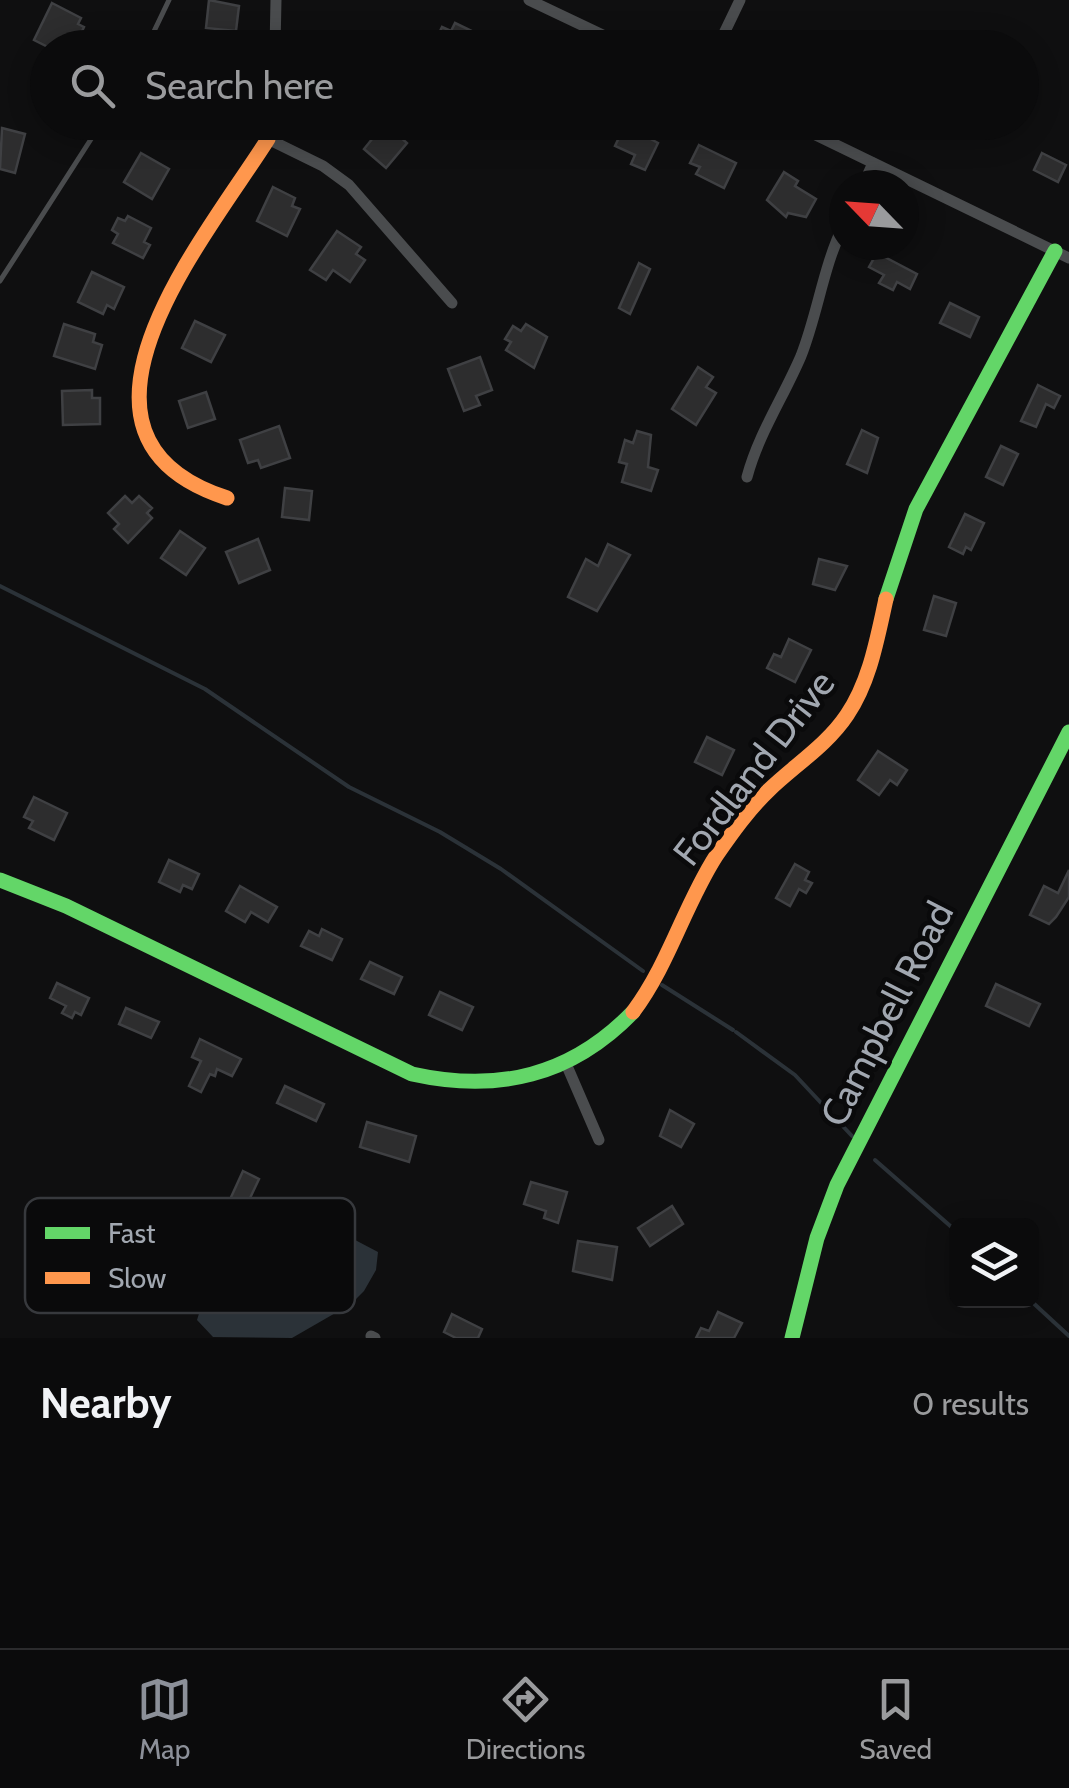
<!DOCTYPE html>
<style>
body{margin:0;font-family:Cabin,sans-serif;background:#19191a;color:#f1f3f6}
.controls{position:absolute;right:30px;bottom:30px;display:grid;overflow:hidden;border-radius:15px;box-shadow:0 5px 25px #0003}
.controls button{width:90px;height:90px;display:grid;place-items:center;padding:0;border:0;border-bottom:2px solid #2b2b2d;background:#0b0b0c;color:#f1f3f6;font:50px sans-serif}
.compass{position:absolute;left:829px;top:170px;width:90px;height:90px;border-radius:50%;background:#0b0b0c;box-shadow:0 5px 25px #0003;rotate:295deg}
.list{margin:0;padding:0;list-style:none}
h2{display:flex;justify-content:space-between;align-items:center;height:130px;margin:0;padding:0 40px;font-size:42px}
h2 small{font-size:32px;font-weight:400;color:#9a9b9d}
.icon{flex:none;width:55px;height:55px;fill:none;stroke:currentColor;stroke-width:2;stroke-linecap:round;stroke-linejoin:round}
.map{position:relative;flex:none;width:1069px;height:1338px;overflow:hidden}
.search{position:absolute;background:#0b0b0c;box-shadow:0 5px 25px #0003;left:30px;right:30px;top:30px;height:110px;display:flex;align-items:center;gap:25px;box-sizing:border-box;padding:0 35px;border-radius:55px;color:#9a9b9d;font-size:38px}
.sheet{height:310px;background:#0b0b0c}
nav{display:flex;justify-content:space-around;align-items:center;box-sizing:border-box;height:140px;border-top:2px solid #2b2b2d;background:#0b0b0c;font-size:28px;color:#9a9b9d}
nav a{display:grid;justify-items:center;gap:5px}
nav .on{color:#8c9099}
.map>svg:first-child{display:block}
.water{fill:#2b3238}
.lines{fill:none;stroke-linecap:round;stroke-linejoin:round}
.stream{stroke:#2b3238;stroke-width:4}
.building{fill:#2d2d2e;stroke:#3f4043;stroke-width:2.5}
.lane{stroke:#4a4c4e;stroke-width:5}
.street{stroke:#4a4c4e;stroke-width:11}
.fast{stroke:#63d668;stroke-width:15}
.slow{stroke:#ff974d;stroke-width:15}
.labels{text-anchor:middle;stroke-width:9;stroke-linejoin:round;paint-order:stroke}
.street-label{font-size:38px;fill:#a1a7b0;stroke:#0a0a0b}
.key{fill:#0a0a0b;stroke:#37393d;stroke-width:2.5}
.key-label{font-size:28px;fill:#a1a7b0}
</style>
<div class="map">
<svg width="1069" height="1338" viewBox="0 0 1069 1338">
<rect width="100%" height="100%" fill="#0f0f10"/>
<path class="water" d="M279 1200 378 1252 376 1270 364 1291 351 1304 292 1338 213 1337 197 1320C211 1272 246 1237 279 1200Z"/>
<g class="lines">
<g class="stream">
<path d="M0 586 205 689 349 787 440 832 501 869 643 971"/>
<path d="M662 985 733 1030"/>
<path d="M736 1032 795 1075 852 1136"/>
<path d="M875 1160 956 1231"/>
<path d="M1030 1300 1069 1336"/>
</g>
</g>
<g class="building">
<path d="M209 0 239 6 236 31 206 28Z"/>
<path d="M52 3 81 18 78 24 84 27 74 48H50L34 40Z"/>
<path d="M455 23 472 31 464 48 435 42 442 27 451 31Z"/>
<path d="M385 123 407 143 386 168 364 149Z"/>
<path d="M625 125 658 143 645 170 631 164 635 155 615 146Z"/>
<path d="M2 128 25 134 15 173 0 169Z"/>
<path d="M699 145 736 163 724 188 696 174 700 167 690 163Z"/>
<path d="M141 153 169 169 152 199 124 182Z"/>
<path d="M1042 153 1066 165 1058 182 1034 170Z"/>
<path d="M784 172 798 181 795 186 816 199 806 217 788 213 786 217 767 200Z"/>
<path d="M273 187 295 198 292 206 300 209 287 236 257 221Z"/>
<path d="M128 216 151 228 144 242 150 245 143 258 113 243 118 234 112 230 118 218 125 221Z"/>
<path d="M337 231 361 247 356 254 365 260 350 282 333 270 326 280 310 270Z"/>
<path d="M877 253 917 274 910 289 897 282 893 290 879 283 884 275 869 267Z"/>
<path d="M639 263 650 269 630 314 619 308Z"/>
<path d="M92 272 124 287 114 309 107 305 103 314 78 302Z"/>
<path d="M950 303 979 317 970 337 940 323Z"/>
<path d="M195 321 225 335 211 362 182 348Z"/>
<path d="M64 324 95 334 93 342 102 345 95 369 54 356Z"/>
<path d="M526 324 547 337 534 368 506 350 511 342 505 339 513 326 521 331Z"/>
<path d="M480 357 492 390 476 396 480 405 464 411 448 369Z"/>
<path d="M698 367 713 377 706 387 716 393 696 425 672 409Z"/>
<path d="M1038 385 1060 396 1054 408 1046 404 1036 427 1021 421Z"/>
<path d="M92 390V398H100V424L63 425 62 391Z"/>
<path d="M206 392 215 419 188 428 179 401Z"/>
<path d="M279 426 290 458 261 468 258 460 248 463 240 440Z"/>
<path d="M862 430 878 438 867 473 847 464Z"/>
<path d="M637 431 651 435 648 467 658 470 651 491 622 482 627 464 619 462 625 440 633 443Z"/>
<path d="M1001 446 1018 454 1003 485 986 477Z"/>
<path d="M285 488 312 491 309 520 282 517Z"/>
<path d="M125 496 132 503 139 496 152 508 147 513 152 518 128 543 114 529 119 524 108 513Z"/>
<path d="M965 514 984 523 971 550 966 547 963 554 949 547Z"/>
<path d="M180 531 205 548 186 575 161 558Z"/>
<path d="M258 539 270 570 239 583 226 552Z"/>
<path d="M608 544 630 555 597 611 568 597 586 559 598 566Z"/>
<path d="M819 559 847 566 835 590 813 584Z"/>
<path d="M934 596 956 603 946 636 924 630Z"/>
<path d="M789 639 811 650 795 682 767 668 774 654 781 657Z"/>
<path d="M707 737 734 750 722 775 695 762Z"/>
<path d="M878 751 907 770 897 785 890 780 879 795 858 780Z"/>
<path d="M34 797 67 813 54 840 29 828 33 821 24 817Z"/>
<path d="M169 860 199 874 192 889 183 885 180 892 159 882Z"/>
<path d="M795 864 809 872 805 880 812 883 806 893 799 889 790 906 776 898Z"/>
<path d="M1069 870V897L1056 917 1049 924 1030 915 1044 886 1058 893Z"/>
<path d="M240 886 277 907 268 922 251 912 245 922 226 911Z"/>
<path d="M322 929 342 939 332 960 301 946 309 931 319 936Z"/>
<path d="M370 962 402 977 394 994 361 979Z"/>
<path d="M57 983 89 998 81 1015 75 1012 72 1018 62 1013 66 1006 50 998Z"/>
<path d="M996 984 1040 1004 1029 1026 986 1006Z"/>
<path d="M440 992 473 1007 462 1030 429 1015Z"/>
<path d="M126 1008 159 1022 151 1038 119 1024Z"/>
<path d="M200 1039 241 1059 232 1076 217 1069 215 1076 210 1074 201 1092 189 1086 201 1061 192 1057Z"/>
<path d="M285 1086 324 1104 316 1121 277 1103Z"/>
<path d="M670 1110 694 1124 681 1147 660 1136Z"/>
<path d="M367 1122 416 1136 409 1162 360 1147Z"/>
<path d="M243 1171 259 1179 243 1213 227 1206Z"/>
<path d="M531 1182 567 1192 558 1223 544 1218 546 1211 524 1204Z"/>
<path d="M672 1206 683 1224 650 1246 638 1228Z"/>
<path d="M578 1241 617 1247 612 1280 573 1271Z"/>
<path d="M718 1312 742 1323 734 1338H696L701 1328 709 1331Z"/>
<path d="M452 1314 482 1329 478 1338H456L444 1332Z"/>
</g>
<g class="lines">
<g class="lane">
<path d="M146 48 169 0"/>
<path d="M0 281 102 122"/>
</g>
<g class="street">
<path d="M529 0 630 48"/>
<path d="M275 48 276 0"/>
<path d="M717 48 740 0"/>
<path d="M789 122 1069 258"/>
<path d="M268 139 323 166 349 185 452 303"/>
<path d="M863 185 873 163"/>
<path d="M747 477C759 433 783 398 801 356 818 313 823 267 844 224"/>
<path d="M567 1066 599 1140"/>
<path d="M371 1336 375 1338"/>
</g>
<g class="fast">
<path d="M886 599 916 509 1055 251"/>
<path d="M0 880 66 906 412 1074C498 1093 571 1076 633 1012"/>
<path d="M792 1338 817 1238 837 1185 1069 732"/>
</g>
<g class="slow">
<path d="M227 498C36 436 207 236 268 139L270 122"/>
<path d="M633 1012C669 964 684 906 716 856 732 833 749 809 769 790 795 765 827 745 847 715 870 681 877 639 886 599"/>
</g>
</g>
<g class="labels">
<g class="street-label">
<text transform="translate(754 768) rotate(-52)" y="13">Fordland Drive</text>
<text transform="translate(887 1014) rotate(-63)" y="13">Campbell Road</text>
</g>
</g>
<rect x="25" y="1198" width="330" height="115" rx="15" class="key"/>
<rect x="45" y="1227" width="45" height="12" fill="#63d668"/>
<rect x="45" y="1272" width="45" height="12" fill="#ff974d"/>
<g class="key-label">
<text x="108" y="1243">Fast</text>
<text x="108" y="1288">Slow</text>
</g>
</svg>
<div class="controls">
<button><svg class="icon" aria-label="layers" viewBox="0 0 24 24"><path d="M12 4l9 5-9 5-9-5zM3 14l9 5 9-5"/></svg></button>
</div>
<svg class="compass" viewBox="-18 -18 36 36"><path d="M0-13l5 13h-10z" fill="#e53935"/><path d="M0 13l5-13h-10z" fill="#9a9b9d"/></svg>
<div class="search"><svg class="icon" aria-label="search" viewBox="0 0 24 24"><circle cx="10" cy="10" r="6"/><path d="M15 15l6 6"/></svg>Search here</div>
</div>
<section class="sheet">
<h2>Nearby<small>0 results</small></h2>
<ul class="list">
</ul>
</section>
<nav>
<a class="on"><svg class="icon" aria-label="map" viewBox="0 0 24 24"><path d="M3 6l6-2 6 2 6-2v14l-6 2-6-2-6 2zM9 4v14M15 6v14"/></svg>Map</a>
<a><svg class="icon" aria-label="directions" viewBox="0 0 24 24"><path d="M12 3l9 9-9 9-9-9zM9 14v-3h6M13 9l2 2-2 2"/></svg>Directions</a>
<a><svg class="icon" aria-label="saved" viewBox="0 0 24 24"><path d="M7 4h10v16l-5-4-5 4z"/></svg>Saved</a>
</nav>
